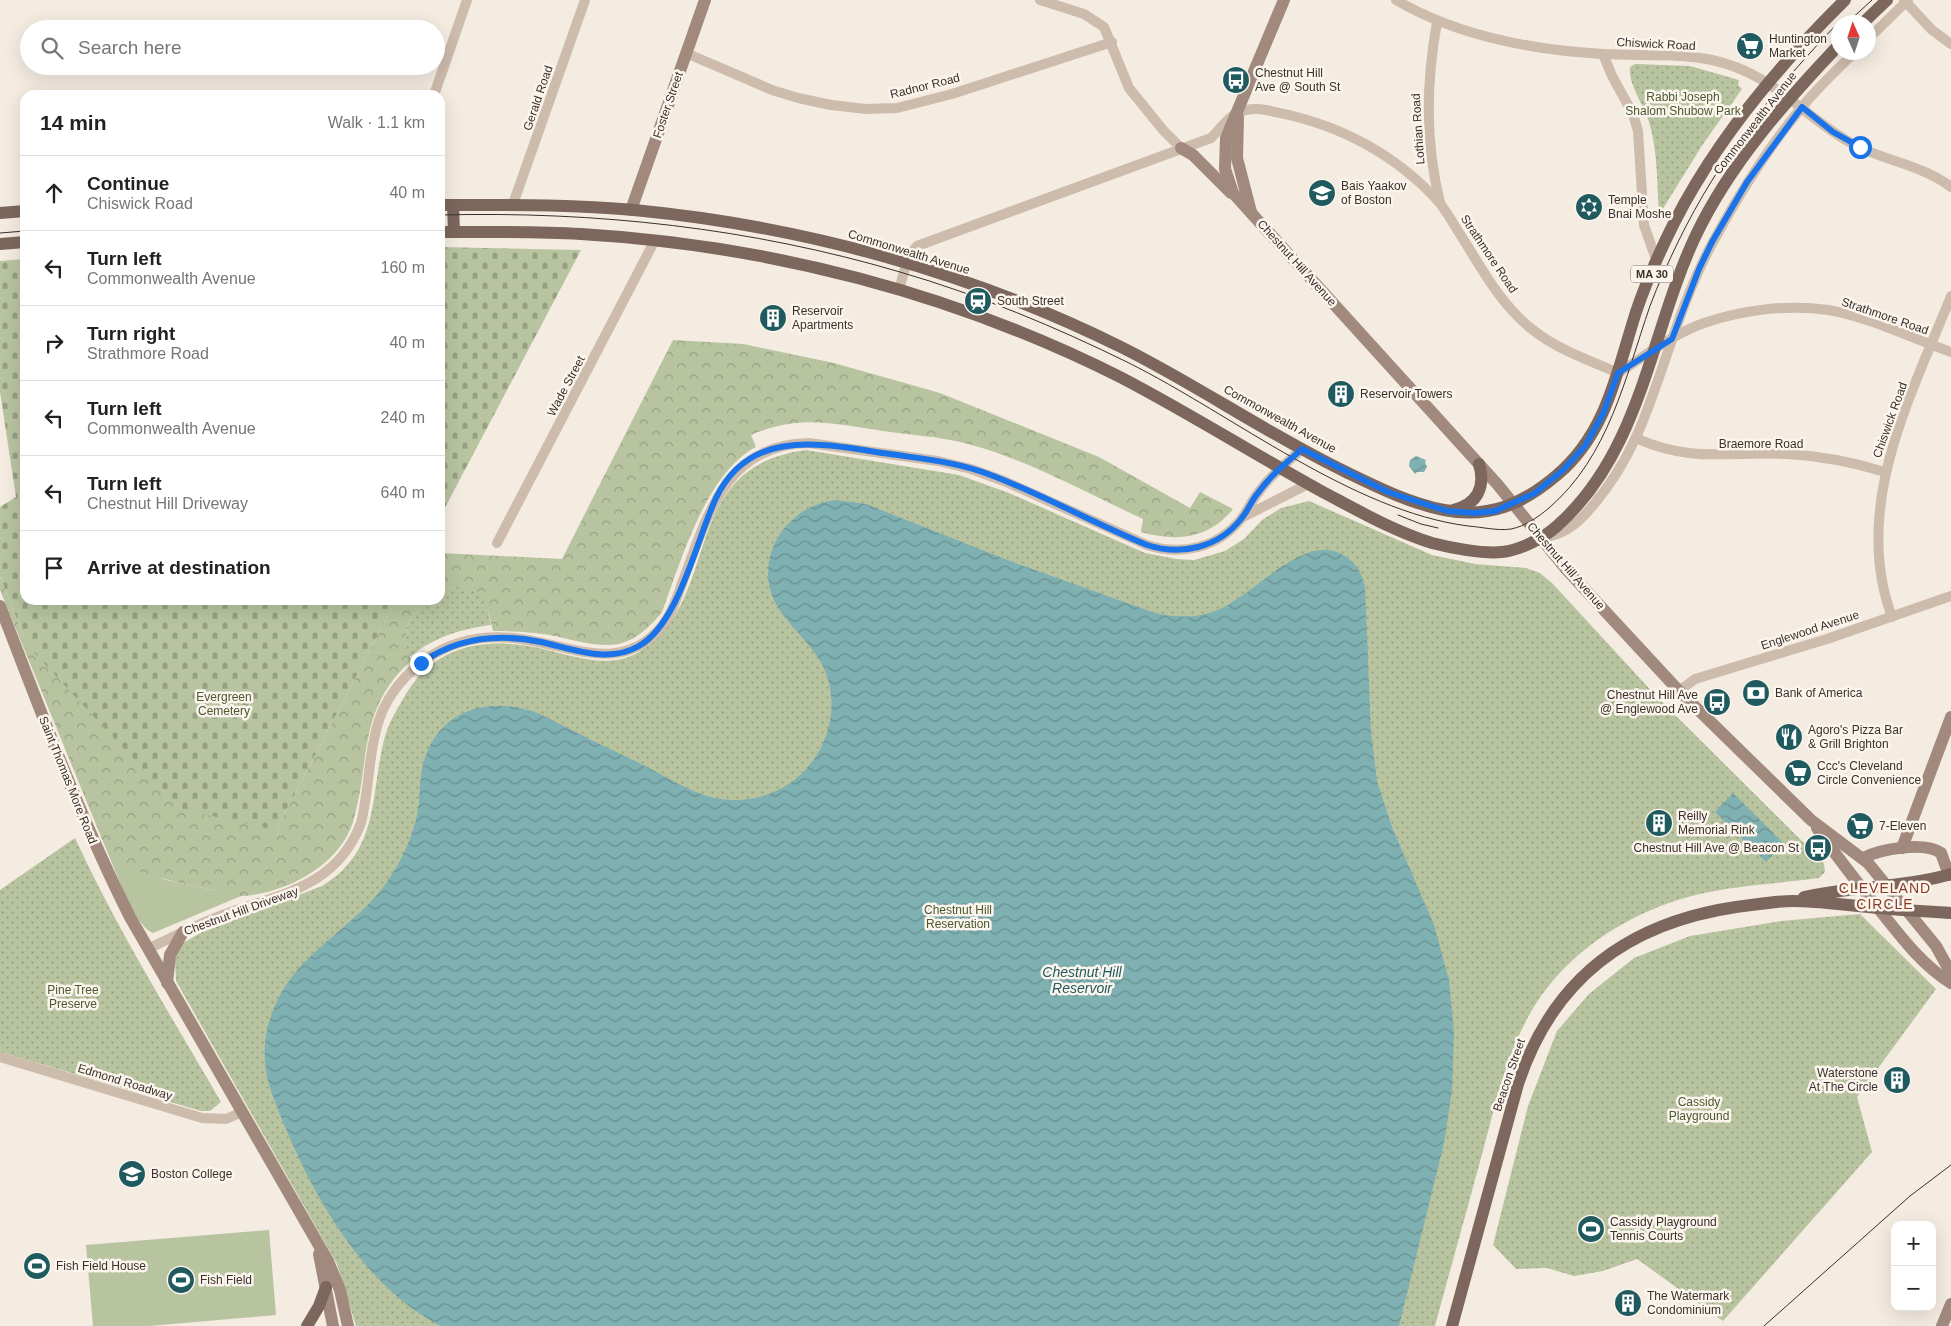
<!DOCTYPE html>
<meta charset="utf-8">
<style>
body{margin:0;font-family:Helvetica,sans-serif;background:#f2f2f2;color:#222}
.controls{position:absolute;right:15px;bottom:15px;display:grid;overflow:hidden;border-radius:10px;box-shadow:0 5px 20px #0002}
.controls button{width:45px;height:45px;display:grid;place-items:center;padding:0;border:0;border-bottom:1px solid #e0e0e0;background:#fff;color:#222;font:25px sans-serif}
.compass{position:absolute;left:1831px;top:15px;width:45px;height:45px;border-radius:50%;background:#fff;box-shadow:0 5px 20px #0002;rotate:357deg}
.stop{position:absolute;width:15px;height:15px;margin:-11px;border:4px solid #1a73e8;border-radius:50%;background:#fff}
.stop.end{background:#1a73e8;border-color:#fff;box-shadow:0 1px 5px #0008}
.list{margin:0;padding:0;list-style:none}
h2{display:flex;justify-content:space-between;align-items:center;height:65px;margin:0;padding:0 20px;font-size:21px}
h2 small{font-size:16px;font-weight:400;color:#767676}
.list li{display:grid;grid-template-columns:32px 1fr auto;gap:15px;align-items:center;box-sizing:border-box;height:75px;padding:0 20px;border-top:1px solid #e0e0e0}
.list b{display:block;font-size:19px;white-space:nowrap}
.list p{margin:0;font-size:16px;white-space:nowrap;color:#767676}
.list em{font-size:16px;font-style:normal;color:#767676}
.icon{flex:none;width:28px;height:28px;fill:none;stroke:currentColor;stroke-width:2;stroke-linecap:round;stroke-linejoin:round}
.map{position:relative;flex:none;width:1951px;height:1326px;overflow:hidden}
.search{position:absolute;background:#fff;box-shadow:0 5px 20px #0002;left:20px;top:20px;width:425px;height:55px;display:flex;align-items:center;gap:12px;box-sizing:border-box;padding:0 18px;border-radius:28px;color:#767676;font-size:19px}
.panel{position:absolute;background:#fff;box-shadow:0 5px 20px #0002;left:20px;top:90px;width:425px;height:515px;border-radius:15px}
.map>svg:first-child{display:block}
.grass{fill:#b8c4a0}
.forest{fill:url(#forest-crowns)}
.cemetery{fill:url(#cemetery-stones)}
.park{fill:url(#park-dots)}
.water{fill:url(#water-waves)}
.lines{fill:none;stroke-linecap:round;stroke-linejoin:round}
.street{stroke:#cdbbac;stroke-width:10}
.secondary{stroke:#a18a7d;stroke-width:12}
.primary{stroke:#7d675c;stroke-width:12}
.tram{stroke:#3b302b;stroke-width:1}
.route{stroke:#1a73e8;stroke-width:6}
.labels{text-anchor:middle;stroke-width:5;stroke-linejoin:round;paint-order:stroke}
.shield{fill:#fbf5ee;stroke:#756b66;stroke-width:1}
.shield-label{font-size:11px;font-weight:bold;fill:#3b302b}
.poi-label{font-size:12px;fill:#3b302b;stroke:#fbf5ee;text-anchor:start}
.street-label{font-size:12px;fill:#3b302b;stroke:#fbf5ee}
.park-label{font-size:12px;fill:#4a5a2e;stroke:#fbf5ee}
.neighbourhood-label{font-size:14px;letter-spacing:1px;fill:#8c3b22;stroke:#fbf5ee}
.water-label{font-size:14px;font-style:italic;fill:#1f5a5e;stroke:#fbf5ee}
</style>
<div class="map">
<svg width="1951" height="1326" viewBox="0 0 1951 1326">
<defs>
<pattern id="forest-crowns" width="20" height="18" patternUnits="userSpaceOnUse" patternTransform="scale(1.25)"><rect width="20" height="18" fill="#b8c4a0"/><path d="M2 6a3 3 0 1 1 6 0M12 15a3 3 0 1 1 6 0" fill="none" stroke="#97a083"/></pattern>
<pattern id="cemetery-stones" width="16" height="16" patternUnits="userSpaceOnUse" patternTransform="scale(1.25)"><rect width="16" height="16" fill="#b8c4a0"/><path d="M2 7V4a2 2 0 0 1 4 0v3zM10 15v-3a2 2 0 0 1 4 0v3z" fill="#97a083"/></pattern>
<pattern id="park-dots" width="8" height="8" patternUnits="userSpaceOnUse" patternTransform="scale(1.25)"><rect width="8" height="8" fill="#b8c4a0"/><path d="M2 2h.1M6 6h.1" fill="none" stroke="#97a083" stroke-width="1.8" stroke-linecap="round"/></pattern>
<pattern id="water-waves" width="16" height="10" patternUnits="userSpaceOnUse" patternTransform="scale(1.25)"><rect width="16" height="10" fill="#7fb0b2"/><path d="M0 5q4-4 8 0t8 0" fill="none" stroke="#699091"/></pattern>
</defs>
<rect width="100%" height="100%" fill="#f4ebe1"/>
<g class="grass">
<path d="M111 861 166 880 241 896 153 933C135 926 119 879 111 861Z"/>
<path d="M269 1230 276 1315 149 1326H93L86 1245Z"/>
</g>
<g class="forest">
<path d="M673 340 743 344 834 363 940 393 1099 457 1190 508 1200 492 1233 509C1209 539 1176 542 1141 532L1143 519C1086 493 1029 460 968 444 939 436 907 435 877 430 828 423 799 415 751 435L756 447C706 473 681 561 662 612 627 656 603 647 555 636 534 632 514 631 493 631L487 606 456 587 440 592V553L562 559Z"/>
<path d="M0 576 27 645 276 830 396 600H429C404 620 402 631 411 661 357 709 371 761 353 822 339 866 286 893 243 896 233 897 222 892 213 890 178 883 144 875 111 861L0 590Z"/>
</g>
<g class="cemetery">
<path d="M440 247 581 250 440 517Z"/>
<path d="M25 259V600H396L276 830 180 809 27 645 0 576V507L16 497 0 392V261Z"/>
</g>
<g class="park">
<path d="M1635 64 1690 66 1739 80 1738 85 1742 89 1703 144 1659 215C1657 185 1658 151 1649 122 1644 104 1628 85 1630 67Z"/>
<path d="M806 450 959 475 1009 493 1145 553 1176 559 1194 560 1225 551 1244 539 1262 520 1281 508 1309 501 1432 555 1475 564 1526 568 1540 573 1553 584 1657 697 1818 857 1824 864 1825 872 1819 878C1774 884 1721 886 1678 900 1617 919 1557 961 1527 1019 1504 1062 1494 1111 1481 1158 1466 1214 1450 1270 1435 1326H356L337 1264 176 981 175 960 180 945 200 933 322 886C380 851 370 796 384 740 387 726 396 711 403 699 434 644 485 636 543 649 574 656 609 670 639 652 725 599 675 467 806 450Z"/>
<path d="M456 587 476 590 487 606 491 625C460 629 435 637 409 657 402 629 407 617 429 600H440V592Z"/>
<path d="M75 838C118 931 170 1014 221 1102L210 1111H201L0 1052V890Z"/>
<path d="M1860 914 1936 989 1857 1097 1872 1152 1723 1321 1637 1259 1603 1271 1574 1276 1547 1268 1516 1269 1493 1245 1528 1106 1557 1031 1589 994 1634 958 1690 936 1781 921Z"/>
</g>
<g class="water">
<path d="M1416 456 1426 460 1425 462 1427 467 1424 472H1417L1415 474 1409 466 1410 460Z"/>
<path d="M836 500 866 504 1010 561 1155 613C1175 617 1195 619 1215 611 1252 598 1302 533 1341 554 1355 561 1362 572 1365 587L1371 732 1377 781 1392 827 1434 925 1449 980 1454 1033 1452 1090 1444 1143 1399 1326H441C366 1289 314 1198 284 1124 276 1104 266 1083 265 1061 263 1038 269 1017 279 997 305 947 362 923 391 876 405 854 416 829 419 803 420 788 420 773 425 758 442 706 495 696 540 714 573 731 606 747 639 763 660 773 681 787 704 795 743 808 788 795 812 762 830 738 836 708 828 679 816 637 769 620 768 574 768 558 773 544 782 531 796 513 813 503 836 500Z"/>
<path d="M1733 793 1784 844 1766 862 1715 812Z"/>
</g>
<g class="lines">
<g class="street">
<path d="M1040 0 1084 14 1104 27 1129 88 1163 130 1181 148"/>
<path d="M1396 0C1457 36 1533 50 1603 54 1640 56 1676 53 1712 60 1773 73 1801 115 1851 143 1883 161 1921 164 1951 187"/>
<path d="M1904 0 1932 30 1951 44"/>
<path d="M1437 22C1426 84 1425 141 1440 203"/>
<path d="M1868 39 1908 0"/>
<path d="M686 53 772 90 798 98 831 105 866 109 897 108 952 94 1112 42"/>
<path d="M1603 54 1612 76 1633 114 1638 131 1644 225 1657 262"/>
<path d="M434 95 467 0"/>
<path d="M513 204 585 0"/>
<path d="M899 290 908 257 917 246 1211 138C1219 130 1229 116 1239 112 1252 106 1267 110 1280 113 1342 126 1396 155 1439 202 1446 211 1452 221 1458 231 1480 265 1500 305 1533 330 1558 350 1589 360 1618 373 1645 356 1673 334 1704 323 1742 310 1788 304 1828 310 1870 317 1911 338 1951 352"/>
<path d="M1638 439C1692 463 1731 451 1788 454 1821 456 1853 462 1885 472"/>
<path d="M1243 517 1308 484"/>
<path d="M1544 537C1567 535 1581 520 1595 503 1638 451 1650 401 1672 340 1683 307 1696 273 1713 242 1739 194 1767 149 1802 107 1818 87 1837 70 1855 52"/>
<path d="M497 543 655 240"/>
<path d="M1892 617C1851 507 1911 396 1951 296"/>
<path d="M1679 691 1695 679 1827 639 1951 596"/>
<path d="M148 949C174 936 200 923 228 913 284 893 337 886 361 823 370 787 368 747 382 712 391 692 407 673 425 660 451 641 482 635 514 638 566 643 621 677 662 626 673 612 678 594 684 578 708 513 727 444 809 443L938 461 971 469 1004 481 1147 545C1181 556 1218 548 1241 519 1248 511 1251 501 1258 493 1270 476 1286 463 1302 449"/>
<path d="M0 1057 202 1118 226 1119 242 1112"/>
</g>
<g class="secondary">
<path d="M1284 0 1226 138 1225 169 1233 193 1498 485 1566 569 1679 691 1811 820 1868 863 1936 946 1951 973"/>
<path d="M1238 117 1237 158 1251 212"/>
<path d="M1181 148 1193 155 1231 193"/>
<path d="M631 210 705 0"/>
<path d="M0 606C41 711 79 816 130 917L328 1261 340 1290 348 1326"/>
<path d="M1817 828C1837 857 1859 885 1882 913 1902 938 1923 966 1951 983"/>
<path d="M1902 848 1951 717"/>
<path d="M1863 858C1881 849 1924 841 1941 853L1949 875"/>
<path d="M167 983 170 955 183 932"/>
<path d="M319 1254 333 1326"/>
<path d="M1942 1326 1951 1304"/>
</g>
<g class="primary">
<path d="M1864 22 1887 0"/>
<path d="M440 205C505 205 569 204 634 210 802 226 971 272 1123 348 1199 386 1269 435 1346 472 1377 487 1409 503 1444 510 1489 519 1523 504 1557 475 1607 433 1617 371 1636 312 1646 282 1660 251 1674 223 1716 140 1779 65 1845 0"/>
<path d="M453 205 454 232"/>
<path d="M0 213 25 211"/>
<path d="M440 232C487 232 534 231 581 234 768 245 954 293 1122 378 1189 413 1254 454 1321 491 1357 510 1393 531 1432 543 1451 548 1483 554 1502 552 1520 550 1544 538 1557 526 1642 451 1650 332 1696 235 1730 164 1784 103 1838 46"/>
<path d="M0 244 25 242"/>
<path d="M1453 510C1477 505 1486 487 1479 464"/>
<path d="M1804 897C1853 886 1903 888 1951 874"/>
<path d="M307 1326 319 1306 326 1287"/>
<path d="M1452 1326 1518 1084C1553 978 1628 923 1736 907 1755 905 1774 901 1793 901 1818 901 1843 905 1868 907 1896 910 1923 911 1951 913"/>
</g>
<g class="tram">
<path d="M1848 22 1872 0"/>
<path d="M440 215C596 211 751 228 900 272 979 295 1056 327 1129 363 1233 415 1352 511 1468 526 1482 527 1497 531 1511 529 1526 526 1538 517 1549 508 1609 456 1625 378 1650 306 1658 284 1668 263 1678 242 1720 156 1773 91 1838 23"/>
<path d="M0 233 25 231"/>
<path d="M1398 515 1421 524 1438 528"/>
<path d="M1764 1326 1910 1196 1951 1165"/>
</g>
</g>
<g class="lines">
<path class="route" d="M421 663C458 637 498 633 541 642 573 649 608 664 639 646 679 623 696 541 716 498 751 425 826 445 890 454 923 459 957 462 988 474 1042 494 1093 523 1147 545 1181 556 1218 548 1241 519 1248 511 1251 501 1258 493 1270 476 1286 463 1302 449L1388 492 1447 511 1475 513 1495 511 1535 493 1563 470 1585 446 1603 414 1618 373 1672 339 1699 269 1712 242 1747 182 1802 107 1833 132 1860 147"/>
</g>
<defs>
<g id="supermarket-disc" transform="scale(1.4375)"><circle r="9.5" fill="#1f5a5e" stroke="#fbf5ee"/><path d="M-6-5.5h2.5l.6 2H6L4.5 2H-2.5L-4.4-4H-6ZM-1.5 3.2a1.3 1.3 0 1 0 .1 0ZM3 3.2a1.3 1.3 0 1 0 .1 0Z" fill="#fff"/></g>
<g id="bus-disc" transform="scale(1.4375)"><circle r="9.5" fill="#1f5a5e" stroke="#fbf5ee"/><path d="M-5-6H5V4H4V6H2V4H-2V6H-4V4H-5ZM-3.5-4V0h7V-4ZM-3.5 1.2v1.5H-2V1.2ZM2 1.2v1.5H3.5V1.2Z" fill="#fff"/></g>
<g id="school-disc" transform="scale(1.4375)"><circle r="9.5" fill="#1f5a5e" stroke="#fbf5ee"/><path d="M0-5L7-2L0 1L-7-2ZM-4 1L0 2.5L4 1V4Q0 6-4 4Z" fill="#fff"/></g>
<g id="synagogue-disc" transform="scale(1.4375)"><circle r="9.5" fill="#1f5a5e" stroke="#fbf5ee"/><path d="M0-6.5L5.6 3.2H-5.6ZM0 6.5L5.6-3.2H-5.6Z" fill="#fff"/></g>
<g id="station-disc" transform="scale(1.4375)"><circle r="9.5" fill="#1f5a5e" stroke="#fbf5ee"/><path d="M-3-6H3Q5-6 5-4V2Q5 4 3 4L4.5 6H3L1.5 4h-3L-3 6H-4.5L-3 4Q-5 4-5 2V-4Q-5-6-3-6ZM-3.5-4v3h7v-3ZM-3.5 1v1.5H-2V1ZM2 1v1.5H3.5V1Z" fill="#fff"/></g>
<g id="building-disc" transform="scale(1.4375)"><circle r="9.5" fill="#1f5a5e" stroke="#fbf5ee"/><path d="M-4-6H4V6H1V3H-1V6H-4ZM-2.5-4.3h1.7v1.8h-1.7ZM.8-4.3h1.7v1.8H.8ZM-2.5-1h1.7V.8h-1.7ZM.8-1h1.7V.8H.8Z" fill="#fff"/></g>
<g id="bank-disc" transform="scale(1.4375)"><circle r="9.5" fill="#1f5a5e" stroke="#fbf5ee"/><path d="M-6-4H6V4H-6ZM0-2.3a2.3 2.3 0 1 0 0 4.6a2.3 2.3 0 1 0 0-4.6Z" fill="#fff"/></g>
<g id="restaurant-disc" transform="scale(1.4375)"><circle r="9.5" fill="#1f5a5e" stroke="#fbf5ee"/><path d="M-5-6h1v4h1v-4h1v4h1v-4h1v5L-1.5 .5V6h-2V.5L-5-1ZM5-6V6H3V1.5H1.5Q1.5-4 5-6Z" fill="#fff"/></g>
<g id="university-disc" transform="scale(1.4375)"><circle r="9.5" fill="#1f5a5e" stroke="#fbf5ee"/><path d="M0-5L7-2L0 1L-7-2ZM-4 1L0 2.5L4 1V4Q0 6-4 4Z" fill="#fff"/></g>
<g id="stadium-disc" transform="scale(1.4375)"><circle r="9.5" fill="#1f5a5e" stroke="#fbf5ee"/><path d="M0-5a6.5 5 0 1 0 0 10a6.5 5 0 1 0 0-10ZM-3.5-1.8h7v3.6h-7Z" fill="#fff"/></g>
</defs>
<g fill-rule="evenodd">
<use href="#supermarket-disc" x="1750" y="46"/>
<use href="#bus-disc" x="1236" y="80"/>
<use href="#school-disc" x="1322" y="193"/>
<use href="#synagogue-disc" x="1589" y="207"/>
<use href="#station-disc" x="978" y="301"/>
<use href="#building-disc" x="773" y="318"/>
<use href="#building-disc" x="1341" y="394"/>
<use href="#bank-disc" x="1756" y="693"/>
<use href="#bus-disc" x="1717" y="702"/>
<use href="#restaurant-disc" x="1789" y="737"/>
<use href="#supermarket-disc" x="1798" y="773"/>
<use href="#building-disc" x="1659" y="823"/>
<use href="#supermarket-disc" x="1860" y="826"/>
<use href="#bus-disc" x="1818" y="848"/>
<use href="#building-disc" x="1897" y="1080"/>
<use href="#university-disc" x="132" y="1174"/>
<use href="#stadium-disc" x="1591" y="1229"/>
<use href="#stadium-disc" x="37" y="1266"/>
<use href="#stadium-disc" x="181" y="1280"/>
<use href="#building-disc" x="1628" y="1303"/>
</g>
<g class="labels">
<rect class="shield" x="1631" y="265.5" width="42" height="17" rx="4"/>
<g class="shield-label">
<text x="1652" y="278">MA 30</text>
</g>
<g class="poi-label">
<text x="1769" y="43">Huntington<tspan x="1769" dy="14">Market</tspan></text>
<text x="1255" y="77">Chestnut Hill<tspan x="1255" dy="14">Ave @ South St</tspan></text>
<text x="1341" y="190">Bais Yaakov<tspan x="1341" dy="14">of Boston</tspan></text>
<text x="1608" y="204">Temple<tspan x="1608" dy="14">Bnai Moshe</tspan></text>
<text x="997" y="305">South Street</text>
<text x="792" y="315">Reservoir<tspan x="792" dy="14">Apartments</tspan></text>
<text x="1360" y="398">Reservoir Towers</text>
<text x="1775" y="697">Bank of America</text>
<text x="1698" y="699" text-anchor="end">Chestnut Hill Ave<tspan x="1698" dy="14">@ Englewood Ave</tspan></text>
<text x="1808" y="734">Agoro's Pizza Bar<tspan x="1808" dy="14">&amp; Grill Brighton</tspan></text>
<text x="1817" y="770">Ccc's Cleveland<tspan x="1817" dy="14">Circle Convenience</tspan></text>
<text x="1678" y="820">Reilly<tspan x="1678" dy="14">Memorial Rink</tspan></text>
<text x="1879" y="830">7-Eleven</text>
<text x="1799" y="852" text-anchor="end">Chestnut Hill Ave @ Beacon St</text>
<text x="1878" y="1077" text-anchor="end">Waterstone<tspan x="1878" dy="14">At The Circle</tspan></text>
<text x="151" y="1178">Boston College</text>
<text x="1610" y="1226">Cassidy Playground<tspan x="1610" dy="14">Tennis Courts</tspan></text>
<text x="56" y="1270">Fish Field House</text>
<text x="200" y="1284">Fish Field</text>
<text x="1647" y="1300">The Watermark<tspan x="1647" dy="14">Condominium</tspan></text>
</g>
<g class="street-label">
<text transform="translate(1656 44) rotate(3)" y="4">Chiswick Road</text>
<text transform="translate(925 86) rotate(-14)" y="4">Radnor Road</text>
<text transform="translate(538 98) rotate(-71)" y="4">Gerald Road</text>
<text transform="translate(668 105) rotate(-71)" y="4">Foster Street</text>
<text transform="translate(1755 123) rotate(-52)" y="4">Commonwealth Avenue</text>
<text transform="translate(1418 129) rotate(-94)" y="4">Lothian Road</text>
<text transform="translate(909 252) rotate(17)" y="4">Commonwealth Avenue</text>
<text transform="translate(1489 254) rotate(56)" y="4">Strathmore Road</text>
<text transform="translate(1297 263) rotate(48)" y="4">Chestnut Hill Avenue</text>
<text transform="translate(1885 316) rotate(19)" y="4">Strathmore Road</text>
<text transform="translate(566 386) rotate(-62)" y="4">Wade Street</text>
<text transform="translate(1280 419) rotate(29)" y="4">Commonwealth Avenue</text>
<text transform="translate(1890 420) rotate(-70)" y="4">Chiswick Road</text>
<text x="1761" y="448">Braemore Road</text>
<text transform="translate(1566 566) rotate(49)" y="4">Chestnut Hill Avenue</text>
<text transform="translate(1810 630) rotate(-18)" y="4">Englewood Avenue</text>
<text transform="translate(68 780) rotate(68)" y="4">Saint Thomas More Road</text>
<text transform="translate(241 911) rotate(-20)" y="4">Chestnut Hill Driveway</text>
<text transform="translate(1509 1075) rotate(-71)" y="4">Beacon Street</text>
<text transform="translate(125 1082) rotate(17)" y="4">Edmond Roadway</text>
</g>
<g class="park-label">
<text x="1683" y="101">Rabbi Joseph<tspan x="1683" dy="14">Shalom Shubow Park</tspan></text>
<text x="224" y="701">Evergreen<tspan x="224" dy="14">Cemetery</tspan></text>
<text x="958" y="914">Chestnut Hill<tspan x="958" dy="14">Reservation</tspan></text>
<text x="73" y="994">Pine Tree<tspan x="73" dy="14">Preserve</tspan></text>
<text x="1699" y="1106">Cassidy<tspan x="1699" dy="14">Playground</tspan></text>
</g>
<g class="neighbourhood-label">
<text x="1885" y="893">CLEVELAND<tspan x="1885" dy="16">CIRCLE</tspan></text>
</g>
<g class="water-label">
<text x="1082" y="977">Chestnut Hill<tspan x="1082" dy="16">Reservoir</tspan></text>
</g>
</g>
</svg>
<div class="controls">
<button>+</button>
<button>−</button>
</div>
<svg class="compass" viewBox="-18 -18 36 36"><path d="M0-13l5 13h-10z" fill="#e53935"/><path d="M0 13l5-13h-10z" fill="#767676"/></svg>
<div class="stop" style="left:1860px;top:147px"></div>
<div class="stop end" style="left:421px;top:663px"></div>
<div class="search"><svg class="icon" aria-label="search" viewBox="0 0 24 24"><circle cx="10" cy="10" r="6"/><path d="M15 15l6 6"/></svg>Search here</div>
<section class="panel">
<h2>14 min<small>Walk · 1.1 km</small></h2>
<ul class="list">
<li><svg class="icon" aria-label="ahead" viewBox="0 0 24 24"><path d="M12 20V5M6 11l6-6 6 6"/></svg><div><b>Continue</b><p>Chiswick Road</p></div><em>40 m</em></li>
<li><svg class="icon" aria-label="left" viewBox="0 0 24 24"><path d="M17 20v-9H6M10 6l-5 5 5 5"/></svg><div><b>Turn left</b><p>Commonwealth Avenue</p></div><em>160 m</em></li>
<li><svg class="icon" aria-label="right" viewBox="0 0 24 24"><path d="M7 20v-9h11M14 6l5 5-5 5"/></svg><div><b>Turn right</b><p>Strathmore Road</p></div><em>40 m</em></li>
<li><svg class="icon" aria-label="left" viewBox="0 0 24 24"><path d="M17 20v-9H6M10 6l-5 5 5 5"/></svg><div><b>Turn left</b><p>Commonwealth Avenue</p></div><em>240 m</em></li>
<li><svg class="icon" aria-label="left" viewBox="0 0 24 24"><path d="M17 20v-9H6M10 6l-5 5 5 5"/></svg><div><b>Turn left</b><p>Chestnut Hill Driveway</p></div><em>640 m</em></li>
<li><svg class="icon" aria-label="arrive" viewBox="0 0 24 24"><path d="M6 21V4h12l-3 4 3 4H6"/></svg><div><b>Arrive at destination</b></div></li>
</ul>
</section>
</div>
